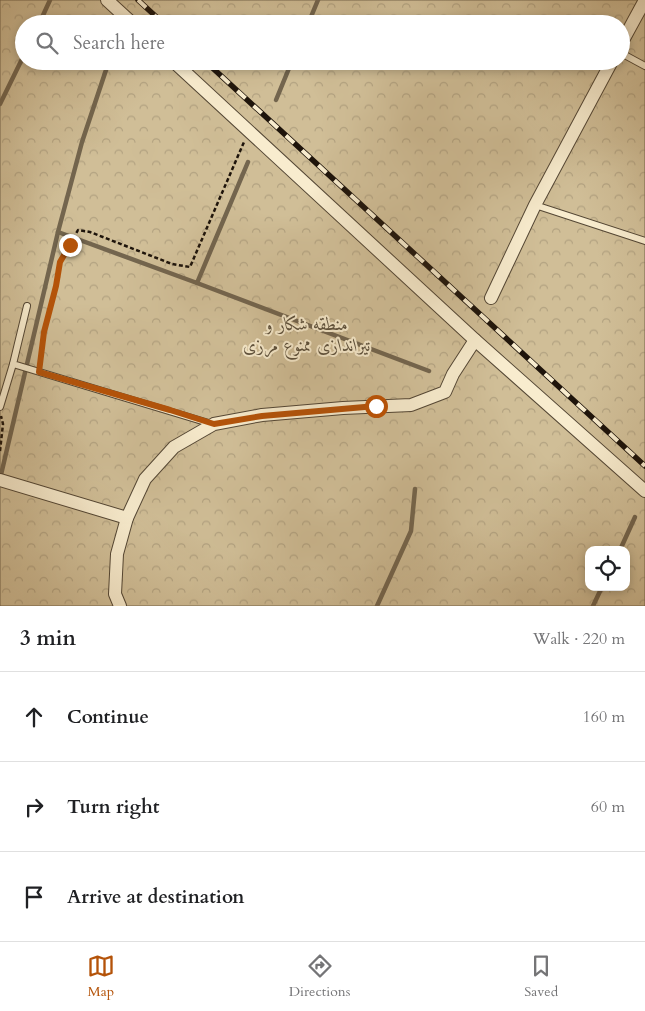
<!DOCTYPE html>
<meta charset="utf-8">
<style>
body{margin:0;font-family:Cardo,Amiri,serif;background:#f6f6f6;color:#202124}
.controls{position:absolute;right:15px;bottom:15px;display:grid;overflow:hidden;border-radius:10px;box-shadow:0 2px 8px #0003}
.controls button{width:45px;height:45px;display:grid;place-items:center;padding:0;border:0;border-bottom:1px solid #e0e0e0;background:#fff;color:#202124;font:25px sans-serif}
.stop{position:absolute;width:15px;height:15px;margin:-11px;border:4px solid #b45309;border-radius:50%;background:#fff}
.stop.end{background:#b45309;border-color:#fff;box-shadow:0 1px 5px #0008}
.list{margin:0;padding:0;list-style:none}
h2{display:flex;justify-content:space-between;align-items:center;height:65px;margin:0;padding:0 20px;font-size:21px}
h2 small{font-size:16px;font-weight:400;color:#757577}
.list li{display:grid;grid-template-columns:32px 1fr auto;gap:15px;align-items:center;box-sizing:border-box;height:90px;padding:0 20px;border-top:1px solid #e0e0e0}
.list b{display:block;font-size:19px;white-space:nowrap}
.list em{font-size:16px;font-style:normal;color:#757577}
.icon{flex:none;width:28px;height:28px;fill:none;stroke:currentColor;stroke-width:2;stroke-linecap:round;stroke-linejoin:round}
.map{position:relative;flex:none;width:645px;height:606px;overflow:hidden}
.search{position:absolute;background:#fff;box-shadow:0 2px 8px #0003;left:15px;right:15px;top:15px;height:55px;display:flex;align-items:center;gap:12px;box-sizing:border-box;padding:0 18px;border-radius:28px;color:#757577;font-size:19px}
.sheet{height:335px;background:#fff}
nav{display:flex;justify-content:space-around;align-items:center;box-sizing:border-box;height:70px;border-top:1px solid #e0e0e0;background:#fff;font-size:14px;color:#757577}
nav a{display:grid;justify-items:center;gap:2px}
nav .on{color:#b45309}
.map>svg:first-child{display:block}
.forest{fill:url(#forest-crowns);stroke:#776951;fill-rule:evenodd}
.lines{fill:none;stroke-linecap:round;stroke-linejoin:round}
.stream{stroke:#73654e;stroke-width:4.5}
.service-casing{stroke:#544735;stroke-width:8}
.minor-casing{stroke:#544735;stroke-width:14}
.path{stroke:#1e140b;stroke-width:2.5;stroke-dasharray:4 2.5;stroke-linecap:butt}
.service{stroke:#f8ecce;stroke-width:6}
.minor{stroke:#f8ecce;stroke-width:12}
.rail-casing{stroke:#1e140b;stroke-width:5.5}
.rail{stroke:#f8ecce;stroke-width:4;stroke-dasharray:11;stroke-linecap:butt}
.route{stroke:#b45309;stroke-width:6}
.labels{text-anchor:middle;stroke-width:4;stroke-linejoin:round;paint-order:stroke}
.park-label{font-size:18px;font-style:italic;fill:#5c503c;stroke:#f8ecce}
</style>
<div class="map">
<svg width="645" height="606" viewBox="0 0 645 606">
<defs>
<pattern id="forest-crowns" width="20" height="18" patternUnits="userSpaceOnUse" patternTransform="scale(1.25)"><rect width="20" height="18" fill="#d0be97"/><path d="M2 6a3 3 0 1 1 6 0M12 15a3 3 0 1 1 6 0" fill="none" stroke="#b2a281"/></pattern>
</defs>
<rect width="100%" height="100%" fill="#f4e1b4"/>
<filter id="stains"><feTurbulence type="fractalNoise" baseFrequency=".004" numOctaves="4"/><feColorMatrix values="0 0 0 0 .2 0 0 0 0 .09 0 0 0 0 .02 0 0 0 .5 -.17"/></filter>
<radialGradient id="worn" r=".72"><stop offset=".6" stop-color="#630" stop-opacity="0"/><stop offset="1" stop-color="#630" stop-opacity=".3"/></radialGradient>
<path class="forest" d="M0 0H645V606H0ZM24 24H621V61H24ZM589 550H626V587H589Z"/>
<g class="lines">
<g class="stream">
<path d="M39 24 50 0"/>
<path d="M308 24 318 0"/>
<path d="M276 100 292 61"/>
<path d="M0 104 24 55"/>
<path d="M58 232 197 283 248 162"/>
<path d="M197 283 429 371"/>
<path d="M0 479 58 232 82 142 109 61"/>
<path d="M620 550 635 517"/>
<path d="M377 606 411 531 415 489"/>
<path d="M593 606 602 587"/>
</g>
<g class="service-casing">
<g id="service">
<path d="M621 53 645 66"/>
<path d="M535 205 645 241"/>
<path d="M27 306 13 364 212 424"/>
<path d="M0 407 13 364"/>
</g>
</g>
<g class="minor-casing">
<g id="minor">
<path d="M107 0 133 24"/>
<path d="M621 44 645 0"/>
<path d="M173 61 475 340 645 491"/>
<path d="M491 298 535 205 612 61"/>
<path d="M0 480 127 518"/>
<path d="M120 606 115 594 117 554 127 518 145 479 174 447 214 424 262 415 343 408 411 405 445 392 453 374 475 340"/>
</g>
</g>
<g class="path">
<path d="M40 363 44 332 56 286 60 262 78 230 90 232 172 264 190 267 244 142"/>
<path d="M0 451 3 424 1 416"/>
</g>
<use href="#service" class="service"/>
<use href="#minor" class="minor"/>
<g class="rail-casing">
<g id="rail">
<path d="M138 0 164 24"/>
<path d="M205 61 645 466"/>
</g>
</g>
<use href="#rail" class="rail"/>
</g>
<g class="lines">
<path class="route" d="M70 245 60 262 56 286 44 332 39 372 170 410 214 424 262 416 376 406"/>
</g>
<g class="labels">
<g class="park-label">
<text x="307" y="330">منطقه شکار و<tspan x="307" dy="21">تیراندازی ممنوع مرزی</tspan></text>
</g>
</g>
<rect width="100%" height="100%" filter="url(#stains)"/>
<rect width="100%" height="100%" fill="url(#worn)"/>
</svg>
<div class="controls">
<button><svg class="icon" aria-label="locate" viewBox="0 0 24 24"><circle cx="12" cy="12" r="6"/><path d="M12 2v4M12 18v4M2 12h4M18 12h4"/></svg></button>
</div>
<div class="stop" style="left:376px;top:406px"></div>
<div class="stop end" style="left:70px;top:245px"></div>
<div class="search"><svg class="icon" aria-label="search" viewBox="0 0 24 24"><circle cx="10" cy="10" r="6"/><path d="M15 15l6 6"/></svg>Search here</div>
</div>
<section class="sheet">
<h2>3 min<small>Walk · 220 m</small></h2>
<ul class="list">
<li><svg class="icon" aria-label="ahead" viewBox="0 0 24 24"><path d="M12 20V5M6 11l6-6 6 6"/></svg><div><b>Continue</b></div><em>160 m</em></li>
<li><svg class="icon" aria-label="right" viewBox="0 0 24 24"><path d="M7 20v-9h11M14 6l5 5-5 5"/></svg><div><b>Turn right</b></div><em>60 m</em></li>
<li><svg class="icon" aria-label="arrive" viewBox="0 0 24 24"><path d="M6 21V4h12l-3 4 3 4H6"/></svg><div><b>Arrive at destination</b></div></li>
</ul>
</section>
<nav>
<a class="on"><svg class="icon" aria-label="map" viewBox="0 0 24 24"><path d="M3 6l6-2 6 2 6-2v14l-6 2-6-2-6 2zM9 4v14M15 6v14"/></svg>Map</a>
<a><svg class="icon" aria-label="directions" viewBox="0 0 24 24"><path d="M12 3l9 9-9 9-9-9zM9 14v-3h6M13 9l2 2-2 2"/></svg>Directions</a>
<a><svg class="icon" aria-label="saved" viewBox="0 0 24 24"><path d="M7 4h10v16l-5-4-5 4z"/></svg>Saved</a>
</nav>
